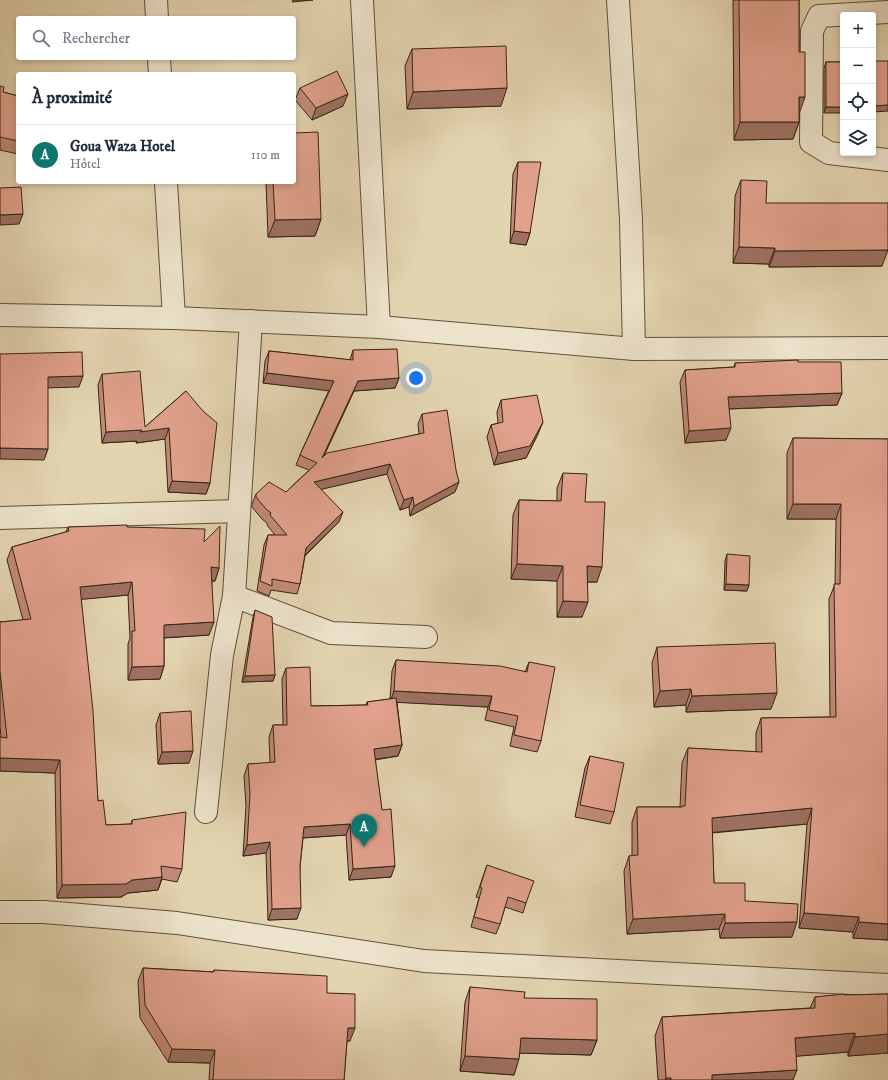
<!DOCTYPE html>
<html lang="fr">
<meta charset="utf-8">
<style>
body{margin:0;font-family:"IM FELL DW Pica",serif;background:#f2f2f3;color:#1f2937}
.controls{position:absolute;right:12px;top:12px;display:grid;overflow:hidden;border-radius:4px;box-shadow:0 2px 6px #0003}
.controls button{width:36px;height:36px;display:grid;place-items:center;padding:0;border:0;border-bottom:1px solid #e0e1e3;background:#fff;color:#1f2937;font:20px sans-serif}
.you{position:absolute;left:416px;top:378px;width:14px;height:14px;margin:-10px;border:3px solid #fff;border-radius:50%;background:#1a73e8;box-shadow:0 0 0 6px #1a73e833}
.badge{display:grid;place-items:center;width:26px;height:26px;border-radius:50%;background:#0f766e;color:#fff;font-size:13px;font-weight:700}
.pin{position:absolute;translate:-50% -33px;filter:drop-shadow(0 1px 2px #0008)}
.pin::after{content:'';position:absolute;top:21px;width:14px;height:12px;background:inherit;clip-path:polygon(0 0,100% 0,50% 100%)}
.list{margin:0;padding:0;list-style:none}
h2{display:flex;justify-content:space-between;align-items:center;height:52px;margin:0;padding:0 16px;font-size:17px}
h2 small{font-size:13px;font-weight:400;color:#747a83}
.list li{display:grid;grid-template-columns:26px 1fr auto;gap:12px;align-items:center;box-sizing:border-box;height:60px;padding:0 16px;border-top:1px solid #e0e1e3}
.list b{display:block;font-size:15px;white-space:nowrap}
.list p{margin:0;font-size:13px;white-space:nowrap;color:#747a83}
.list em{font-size:13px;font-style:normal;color:#747a83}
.icon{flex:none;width:22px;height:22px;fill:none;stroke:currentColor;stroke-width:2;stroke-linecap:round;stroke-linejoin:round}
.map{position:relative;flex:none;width:888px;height:1080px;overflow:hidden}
.search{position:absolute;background:#fff;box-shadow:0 2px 6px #0003;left:16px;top:16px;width:280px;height:44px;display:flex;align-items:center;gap:10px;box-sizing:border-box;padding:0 14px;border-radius:4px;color:#747a83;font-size:15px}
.panel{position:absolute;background:#fff;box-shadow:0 2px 6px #0003;left:16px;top:72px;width:280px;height:112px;border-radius:4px}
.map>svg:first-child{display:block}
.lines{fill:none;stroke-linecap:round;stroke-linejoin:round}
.minor-casing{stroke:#60503c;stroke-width:24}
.minor{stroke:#ede3cc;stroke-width:22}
.wall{fill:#c28a78;stroke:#352416}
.shaded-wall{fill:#9e7162;stroke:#352416}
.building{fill:#e1a18c;stroke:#352416}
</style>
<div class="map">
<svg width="888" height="1080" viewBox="0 0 888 1080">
<rect width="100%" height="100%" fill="#e3d4b0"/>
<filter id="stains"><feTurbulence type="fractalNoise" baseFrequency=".005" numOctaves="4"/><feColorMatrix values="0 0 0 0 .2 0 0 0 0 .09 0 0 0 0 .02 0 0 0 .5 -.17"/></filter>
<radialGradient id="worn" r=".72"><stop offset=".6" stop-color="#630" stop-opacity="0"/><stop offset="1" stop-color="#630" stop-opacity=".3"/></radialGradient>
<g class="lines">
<g class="minor-casing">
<g id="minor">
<path d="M156 0 157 18"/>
<path d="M362 0 379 327"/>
<path d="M618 0 631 219 634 349"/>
<path d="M888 12 819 16 812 31 811 142 829 153 888 160"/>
<path d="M159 58 160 74"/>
<path d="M166 182 174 318"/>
<path d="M0 315 174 318 379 327 634 349 888 348"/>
<path d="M0 518 239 511"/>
<path d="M234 596 331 633 426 637"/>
<path d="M206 812 222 655 234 596 251 321"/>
<path d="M0 912H44L177 923 424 961 888 985"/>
</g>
</g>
<use href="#minor" class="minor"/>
</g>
<g class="wall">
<path d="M733 0H799V122L793 139 734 140Z"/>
<path d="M412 49 501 106 407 109 405 66Z"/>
<path d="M826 62H843L824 113V68Z"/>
<path d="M0 86 3 92 18 96V154L0 150Z"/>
<path d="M300 88 343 106 312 120 295 100Z"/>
<path d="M518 162 530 233 526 245 510 243 513 174Z"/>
<path d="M741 180 766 203 882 266 769 267V264L733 263 735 196Z"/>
<path d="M266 182H294L321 219 315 236 268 237Z"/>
<path d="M353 350 399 378 395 388 354 391 324 456 419 434 418 424 422 414 455 492 410 516 409 507 400 510 387 474 321 489 339 522 305 556 300 584 297 594 271 590 269 596 257 591 264 545 268 535H275L267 525V523L262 519 252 507V504L256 494 286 492 309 470 296 465 300 455 329 390 263 383 265 361 269 351 350 360Z"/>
<path d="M798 362 842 393 837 405 729 409 726 440 685 443 680 382 685 370 734 367 735 363Z"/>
<path d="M102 374 145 427 186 391 210 483 206 494 168 492 165 439 136 443 137 441 102 443 98 385Z"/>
<path d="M501 400 538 434 526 458 494 465 487 437 491 425 498 423 497 412Z"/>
<path d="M793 438 888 439V940L853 938V932L799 928 807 824 712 833 714 883 745 901 792 937 720 938 719 929 627 934 624 871 629 856H632V822L637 807H680L682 763 688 748 756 752V733L761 718 830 717 829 599 835 584 836 519H787V453Z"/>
<path d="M563 473 585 502 597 582H587L582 617H557V581L511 579 513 515 519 500 557 501V488Z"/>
<path d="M68 527H127L204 542 219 568 215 581H212L209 635 164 638V666L160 679 128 680V644L130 638 128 595 81 599 98 801 106 825 131 824 132 820 182 869 177 882 162 879 158 890 128 893 121 897 57 898 55 773 0 771V737H1L0 726V622L23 620 7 560 12 547 66 532Z"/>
<path d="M727 554 747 591 724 590 725 561Z"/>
<path d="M255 610 275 675 273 681 242 682 253 617Z"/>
<path d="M657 647 771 709 686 712V705L654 707 652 663Z"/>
<path d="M396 660 525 672 529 662 541 741 537 752 510 746 514 727 485 720 488 707 397 702 402 745 398 756 375 760 391 877 349 880 346 835 303 838 300 866 297 919 268 920 266 853 243 856 246 805 244 776 248 764 270 763 269 737 273 725H283L282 679 286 668 311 706 366 705 367 702 390 699 392 671Z"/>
<path d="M160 713 189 763 158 764 156 725Z"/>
<path d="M590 756 614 812 610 824 575 817 585 768Z"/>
<path d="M487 865 526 903 523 913 505 907 500 924 496 934 471 927 479 898 476 897Z"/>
<path d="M143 968 214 972V970L327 993 350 1041H347L344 1080H209L210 1063 168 1062 140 1018 138 981Z"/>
<path d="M470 987 524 998 597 1040 591 1055 520 1053 514 1075 460 1071 465 1002Z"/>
<path d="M888 994V1053L848 1056V1052L796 1056 793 1080H658L655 1036 662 1017 810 1008 815 997 844 995Z"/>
</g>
<g class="shaded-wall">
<path d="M293 0H313L292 2Z"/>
<path d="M507 88 501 106 407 109 413 92Z"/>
<path d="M348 94 343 106 312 120 316 108Z"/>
<path d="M799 97H805L799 114Z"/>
<path d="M888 105V111L873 112V106Z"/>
<path d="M826 107H843V113H824Z"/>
<path d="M740 122H799L793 139 734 140Z"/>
<path d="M23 214 19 224 0 225V217L1 215Z"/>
<path d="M321 219 315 236 268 237 275 220Z"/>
<path d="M514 231 530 233 526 245 510 243Z"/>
<path d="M739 247 775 248 769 264 733 263Z"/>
<path d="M888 250 882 266 769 267 775 251Z"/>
<path d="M267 373 334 381 330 391 263 383Z"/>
<path d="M83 376 79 387 44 388 48 377Z"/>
<path d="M399 378 395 388 354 391 318 468 322 458 358 381Z"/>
<path d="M842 393 837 405 724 409 728 397Z"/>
<path d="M543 422 538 434 526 458 494 465 498 453Z"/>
<path d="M169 428 165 439 136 443 137 441 102 443 106 432Z"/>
<path d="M731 428 726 440 685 443 689 431Z"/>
<path d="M0 448 48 449 44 460 0 459Z"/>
<path d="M390 464 387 474 310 492 314 482Z"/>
<path d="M172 481 210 483 206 494 168 492Z"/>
<path d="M459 482 455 492 410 516 414 506Z"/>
<path d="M413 497 409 507 400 510 404 500Z"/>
<path d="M793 504H841L836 519H787Z"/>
<path d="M343 512 339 522 302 558 306 548Z"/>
<path d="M517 564 563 566 557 581 511 579Z"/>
<path d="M587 566 602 567 597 582H582Z"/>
<path d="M211 567 219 568 215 581 207 580Z"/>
<path d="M132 582 128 595 75 600 80 587Z"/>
<path d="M726 584 749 585 747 591 724 590Z"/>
<path d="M563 601 588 602 582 617H557Z"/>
<path d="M214 622 209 635 160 638 164 625Z"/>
<path d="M164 666 160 679 128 680 132 667Z"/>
<path d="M275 675 273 681 242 682 245 676Z"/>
<path d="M691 689 686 705 654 707 660 691Z"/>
<path d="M394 691 492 696 488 707 390 702Z"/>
<path d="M777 693 771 709 686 712 692 696Z"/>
<path d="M402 745 398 756 370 760 374 749Z"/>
<path d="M193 751 189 763 158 764 162 752Z"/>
<path d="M0 758 60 760 55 773 0 771Z"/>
<path d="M812 808 807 824 706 833 712 818Z"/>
<path d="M350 824 346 835 300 838 304 827Z"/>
<path d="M270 842 266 853 243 856 247 845Z"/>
<path d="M395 866 391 877 349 880 353 869Z"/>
<path d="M162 877 158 890 128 893 121 897 57 898 62 885 132 880Z"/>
<path d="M301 908 297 919 268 920 272 909Z"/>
<path d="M804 913 859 917 853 932 799 928Z"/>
<path d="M725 914 719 929 627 934 633 919Z"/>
<path d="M797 922 792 937 720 938 725 923Z"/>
<path d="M859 922 888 924V940L853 938Z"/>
<path d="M348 1028H355L350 1041H343Z"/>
<path d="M855 1033 848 1052 788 1057 795 1038Z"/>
<path d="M888 1034V1053L848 1056 855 1037Z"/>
<path d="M521 1038 597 1040 591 1055 516 1053Z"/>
<path d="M172 1049 215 1050 210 1063 168 1062Z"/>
<path d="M465 1056 519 1059 514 1075 460 1071Z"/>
<path d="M797 1070 793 1080H711L712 1075Z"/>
<path d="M666 1078H671L670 1080H665Z"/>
</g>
<g class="building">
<path d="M739 0H799V52H805V97H799V122H740Z"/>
<path d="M506 46 507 88 413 92 412 49Z"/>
<path d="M873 61H888V105L873 106Z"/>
<rect x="826" y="62" width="17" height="45"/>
<path d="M337 71 348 94 316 108 300 88Z"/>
<path d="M0 86 4 87 3 92 18 96V141L0 137Z"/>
<path d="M318 132 321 219 275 220 273 182H294V133Z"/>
<path d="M518 162H541L530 233 514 231Z"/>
<path d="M741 180 767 181 766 203H888V250L775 251V248L739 247Z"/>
<path d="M21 187 23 214 1 215 0 214V188Z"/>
<path d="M397 349 399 378 358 381 322 458 327 453 424 433 422 414 447 410 456 470 459 482 414 506 413 497 404 500 390 464 314 482 343 512 306 548 300 584 272 579V586L260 581 268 535H287L270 515 271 513 266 509 256 497V494L269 482 286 492 317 463 300 455 334 381 267 373 269 351 353 360V350Z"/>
<path d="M82 352 83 376 48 377V449L0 448V354Z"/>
<path d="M798 360V362H841L842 393 728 397 731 428 689 431 685 370 735 367V363Z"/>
<path d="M140 371 145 427 186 391 203 411 217 423 210 483 172 481 169 428 140 432 142 430 106 432 102 374Z"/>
<path d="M537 395 543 422 530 446 498 453 491 425 503 422 501 400Z"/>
<path d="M793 438 888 439V924L859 922V917L804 913 812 808 712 818 714 883H745V901L798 904 797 922 725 923V914L633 919 629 856 638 855 637 807H682V806H685L688 748 762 752 761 718 836 717 834 584H840L841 504H793Z"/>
<path d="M563 473 587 474 585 502H605L602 567 587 566 588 602 563 601V566L517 564 519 500 561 501Z"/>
<path d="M127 525V527L205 529 204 542 220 526 219 568 211 567 214 622 164 625V666L132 667V631H135L132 582 80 587 93 711 98 801 103 800 106 825 132 824V820L186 812 182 869 161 866 162 877 132 880 126 884 62 885 60 760 0 758V737L7 738 0 671V622L31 619 12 547 69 531 68 527Z"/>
<path d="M727 554 750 556 749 585 726 584Z"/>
<path d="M255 610 272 617 275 675 245 676Z"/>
<path d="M775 643 777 693 692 696 691 689 660 691 657 647Z"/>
<path d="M396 660 500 666 527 672 529 662 555 667 541 741 514 735 518 716 489 710 492 696 394 691Z"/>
<path d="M310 667 311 706 368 705 367 702 396 698 402 745 374 749 382 810 391 809 395 866 353 869 350 824 304 827 300 866 301 908 272 909 270 842 247 845 250 794 248 764 275 762 273 725H287L286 668Z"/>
<path d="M191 711 193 751 162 752 160 713Z"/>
<path d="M590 756 624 763 614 812 580 805Z"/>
<path d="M487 865 534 881 526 903 508 897 500 924 474 917 482 888 480 887Z"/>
<path d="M143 968 214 972V970L327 976V993L355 994V1028H348L344 1080H213L215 1050 172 1049 145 1005Z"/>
<path d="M470 987 525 992 524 998 597 999V1040L521 1038 519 1059 465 1056Z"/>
<path d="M844 994V995L888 994V1034L855 1037V1033L795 1038 797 1070 712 1075V1080H671V1078H666L662 1017 815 1008V997Z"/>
</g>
<rect width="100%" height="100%" filter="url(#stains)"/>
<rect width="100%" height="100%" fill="url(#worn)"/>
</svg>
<div class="controls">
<button>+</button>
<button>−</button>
<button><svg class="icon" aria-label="locate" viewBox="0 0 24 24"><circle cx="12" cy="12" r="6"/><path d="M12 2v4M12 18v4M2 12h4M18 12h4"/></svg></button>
<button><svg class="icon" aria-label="layers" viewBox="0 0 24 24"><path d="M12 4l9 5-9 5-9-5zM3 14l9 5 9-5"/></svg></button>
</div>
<div class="you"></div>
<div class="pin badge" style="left:364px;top:847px">A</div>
<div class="search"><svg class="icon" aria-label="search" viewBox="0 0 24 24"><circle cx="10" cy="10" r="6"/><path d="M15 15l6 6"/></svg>Rechercher</div>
<section class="panel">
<h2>À proximité<small></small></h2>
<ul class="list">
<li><span class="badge">A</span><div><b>Goua Waza Hotel</b><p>Hôtel</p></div><em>110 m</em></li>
</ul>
</section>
</div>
